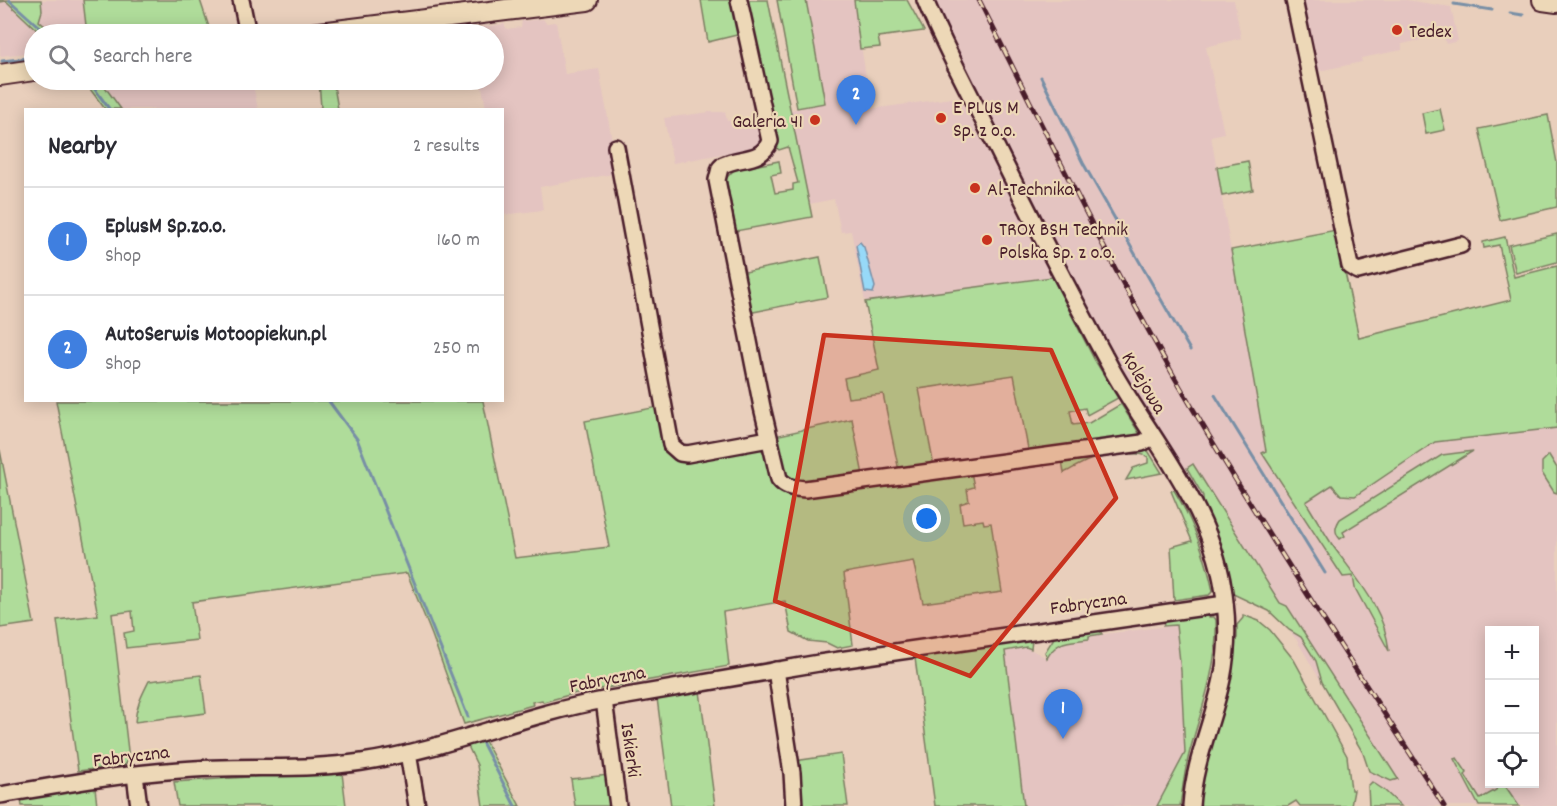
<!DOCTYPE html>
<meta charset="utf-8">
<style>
body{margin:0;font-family:Dekko,sans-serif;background:#f2f2f3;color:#2b2b33}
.controls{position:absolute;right:18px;bottom:18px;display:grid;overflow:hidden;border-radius:0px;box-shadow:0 3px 15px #0003}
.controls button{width:54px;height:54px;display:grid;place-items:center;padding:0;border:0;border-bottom:2px solid #e1e1e2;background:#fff;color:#2b2b33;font:30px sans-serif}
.you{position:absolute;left:927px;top:519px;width:21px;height:21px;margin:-15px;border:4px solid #fff;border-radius:50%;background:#1a73e8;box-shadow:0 0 0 9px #1a73e833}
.badge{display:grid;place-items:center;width:39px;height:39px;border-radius:50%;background:#c8321e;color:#fff;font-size:20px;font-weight:700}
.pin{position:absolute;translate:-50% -50px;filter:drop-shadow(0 2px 3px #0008)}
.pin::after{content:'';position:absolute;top:32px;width:21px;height:18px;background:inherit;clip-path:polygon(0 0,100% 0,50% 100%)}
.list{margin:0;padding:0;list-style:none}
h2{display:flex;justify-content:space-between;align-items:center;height:78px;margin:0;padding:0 24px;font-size:26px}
h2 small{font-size:20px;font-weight:400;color:#7c7c81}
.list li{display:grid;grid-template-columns:39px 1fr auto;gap:18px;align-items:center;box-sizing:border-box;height:108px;padding:0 24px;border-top:2px solid #e1e1e2}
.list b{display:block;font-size:22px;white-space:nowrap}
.list p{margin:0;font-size:20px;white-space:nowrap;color:#7c7c81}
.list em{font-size:20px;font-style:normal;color:#7c7c81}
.icon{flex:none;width:33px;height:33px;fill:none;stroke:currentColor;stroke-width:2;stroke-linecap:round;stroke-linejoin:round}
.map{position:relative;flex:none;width:1557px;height:806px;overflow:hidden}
.search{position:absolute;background:#fff;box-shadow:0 3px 15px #0003;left:24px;top:24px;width:480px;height:66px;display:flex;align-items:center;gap:15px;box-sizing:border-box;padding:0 21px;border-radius:33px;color:#7c7c81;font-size:22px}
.panel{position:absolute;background:#fff;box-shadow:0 3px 15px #0003;left:24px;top:108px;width:480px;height:294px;border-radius:0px}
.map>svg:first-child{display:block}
.built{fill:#e4c4c1;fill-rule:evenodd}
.green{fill:#afdc9a;stroke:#7c7e62;stroke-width:1.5}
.water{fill:#97d9f8;stroke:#788fa6;stroke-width:1.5}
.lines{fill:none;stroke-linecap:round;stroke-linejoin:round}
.stream{stroke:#788fa6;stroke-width:3}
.minor-casing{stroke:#4a1f2b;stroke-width:20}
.major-casing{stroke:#4a1f2b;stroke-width:24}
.minor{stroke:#edd8b7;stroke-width:15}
.major{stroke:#edd8b7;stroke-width:20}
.rail-casing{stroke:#4a1f2b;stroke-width:5}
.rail{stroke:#edd8b7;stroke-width:3;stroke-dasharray:9;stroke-linecap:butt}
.marked{fill:#c8321e;fill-opacity:0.2;stroke:#c8321e;stroke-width:4.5;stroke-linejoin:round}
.poi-dot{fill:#c8321e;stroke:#edd8b7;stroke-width:2}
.labels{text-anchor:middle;stroke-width:4.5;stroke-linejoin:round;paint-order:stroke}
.poi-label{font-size:20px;fill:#4a1f2b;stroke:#edd8b7;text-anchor:start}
.street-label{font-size:20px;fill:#4a1f2b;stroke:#edd8b7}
</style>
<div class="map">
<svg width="1557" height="806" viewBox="0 0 1557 806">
<rect width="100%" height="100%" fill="#e9cfbc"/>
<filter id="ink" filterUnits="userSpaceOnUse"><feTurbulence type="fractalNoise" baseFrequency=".0167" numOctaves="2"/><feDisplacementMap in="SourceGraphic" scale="12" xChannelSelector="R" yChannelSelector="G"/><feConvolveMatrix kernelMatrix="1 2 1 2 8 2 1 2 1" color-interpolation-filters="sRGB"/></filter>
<g filter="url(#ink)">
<g class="built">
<path d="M16 0H83L87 34H54Z"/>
<path d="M806 0H854L871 109 959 97 1052 277 865 302 851 231 841 232 834 199 809 204 790 110 825 103Z"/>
<path d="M931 0H1234L1241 38 1206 47 1224 133 1211 136 1266 451 1263 453 1435 442 1557 428V806H1369V771L1363 753 1296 639 1279 619 1269 611 1231 593 1211 520 1129 388 1058 255ZM1490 630H1534V784H1490Z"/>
<path d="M1299 0H1406L1451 7 1458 41 1446 44 1443 35 1402 44V50L1361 58 1362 62 1314 72Z"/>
<path d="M6 1 41 34H34V52L0 56V2Z"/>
<path d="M543 19 546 23 556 22 565 74 599 69 618 173 540 187 543 210 503 215 502 110 486 109 481 81 470 82 469 80H494V34H461L460 30 504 24 507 29 521 27 522 21Z"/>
<path d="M100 80H252L258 109H121Z"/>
<path d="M710 112H725L727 121 748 117 749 119 758 117 762 138 759 143 755 148 673 163 664 118Z"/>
<path d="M1176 625 1181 671 1185 753 1157 806H1024L1005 651 1026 647 1047 658 1054 647 1060 643 1089 639V636Z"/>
</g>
<g class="green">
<path d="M0 0H41L42 11 39 21 54 34H41L6 1 0 2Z"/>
<path d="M83 0H200L210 30 174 34H87Z"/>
<path d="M701 0H734L741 34 708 42Z"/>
<path d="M743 0H768L812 217 736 231 726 178 734 170 779 161 781 173 771 175 775 193 793 190V184L798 183 788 147 779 150 775 146Z"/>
<path d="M777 0H806L825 103 797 108Z"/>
<path d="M854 0H907L924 31 878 37 880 47 860 49Z"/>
<path d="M94 80H100L121 109H105L90 89 97 86Z"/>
<path d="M319 80H333L338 109H317L321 108Z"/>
<path d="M1440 109 1445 130 1426 134 1422 113Z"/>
<path d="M1548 115 1557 163V207L1500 220 1479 129Z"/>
<path d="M1248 161 1253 190 1222 196 1217 167Z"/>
<path d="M1336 230 1359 338 1511 300 1499 245 1484 248 1483 242 1505 237 1514 277 1557 266V428L1435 442 1355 496 1341 495 1332 485 1306 502C1315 517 1324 532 1333 546 1357 579 1385 609 1389 651L1355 588 1353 576 1343 577 1262 453 1266 451 1231 250Z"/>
<path d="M1557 234V262L1516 273 1509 245Z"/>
<path d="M820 257 828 297 748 313 740 273Z"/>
<path d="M1052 277 1094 359 1118 398 1087 415 1085 408 1070 411 1073 425 1089 423 1121 404 1141 436 1029 454 1014 375 919 389 934 466 899 471 883 394 848 398 844 378 879 370 865 302Z"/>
<path d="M56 401H483L515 558 609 547 585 421 657 407 669 450 761 449 766 455 772 485 782 491 793 495 971 472 974 487 967 489 969 501 960 504 963 523 983 520 984 524 991 523 1002 592 923 603 913 561 844 573 853 645 837 648 827 643 808 641 791 632 785 601 723 612 729 666 594 690V688L584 690V691L543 702 542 700 532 702 533 705 464 724 432 635 407 573 192 602 197 640 126 648 124 633 134 631 132 611 112 614 129 759 125 765 78 771 57 620 98 615Z"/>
<path d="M852 419 863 475 802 483C778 476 779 456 775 436Z"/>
<path d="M1147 449 1162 473 1126 480 1133 468 1148 463V457C1139 450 1101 456 1090 460 1081 463 1072 469 1064 473L1062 460Z"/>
<path d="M0 450 34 623 0 628Z"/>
<path d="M1473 451 1343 532 1345 536 1340 539C1334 532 1335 527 1340 519L1442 455Z"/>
<path d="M1549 455 1557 468V493L1554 492 1542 473V462Z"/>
<path d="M1193 464 1280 603 1287 606 1398 779 1391 781 1369 771 1363 753 1322 682 1316 661 1301 637 1289 630 1269 611 1231 593 1211 520 1203 507V496L1187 468Z"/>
<path d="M1174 490C1194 522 1205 554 1213 591L1209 595 1174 600 1171 547 1192 541 1171 491Z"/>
<path d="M1208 611 1209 617H1214L1216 620C1218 665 1203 704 1191 747 1185 766 1183 786 1180 806H1157L1185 753 1181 671 1176 625 1163 626 1165 621 1169 617Z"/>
<path d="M1243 615 1259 621 1270 630 1294 660 1347 756 1351 790H1354L1351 806H1300L1296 801 1288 806H1197L1201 775 1232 638H1237V625L1243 618Z"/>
<path d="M1099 630 1102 634 1089 636V639C1070 642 1058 639 1047 658L1045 652 1054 638V634Z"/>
<path d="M1029 640H1032L1031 649 1026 647 1005 651 1024 806H935L915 658Z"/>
<path d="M201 675 206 713 135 722C136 706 142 695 149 681Z"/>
<path d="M700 691 715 806H671L657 698Z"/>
<path d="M484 739 520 806H483L477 765 467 744Z"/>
<path d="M841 754 848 806H801L795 761Z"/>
<path d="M1457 758 1467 773 1465 775 1480 799 1496 790 1498 784H1504L1519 806H1479L1454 759Z"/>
<path d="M342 773 346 806H178L174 782 294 774Z"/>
<path d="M609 775 613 806H575L571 779Z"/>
<path d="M1372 782 1384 790 1401 806H1369L1368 786Z"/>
<path d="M95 788 97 806H22L21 800Z"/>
</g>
<path class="water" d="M860 242 864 247 875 287 873 293 865 292 856 245Z"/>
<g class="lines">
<g class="stream">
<path d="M9 0 47 34"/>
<path d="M1454 4 1492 10"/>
<path d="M1510 13 1523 15"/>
<path d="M256 31 314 24"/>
<path d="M231 34 238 33"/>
<path d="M2 61 29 58"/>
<path d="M1041 77 1083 163 1190 350"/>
<path d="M94 88 110 110"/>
<path d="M1215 395 1325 573"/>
<path d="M328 400 357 439 468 717"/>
<path d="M482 742 515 806"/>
</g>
<g class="minor-casing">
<g id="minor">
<path d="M241 0 248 34"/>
<path d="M739 0 770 141C761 163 740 156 723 165L720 168 717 180 762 407 779 479C786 488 794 488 805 489L1142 443 1153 437"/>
<path d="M925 0C944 46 968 90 990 134 1029 213 1069 291 1111 368 1153 443 1217 513 1225 602 1228 627 1227 654 1222 679 1213 722 1194 761 1191 806"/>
<path d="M1294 0 1350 266 1358 271 1461 245"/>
<path d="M616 147 671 445 680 453 687 454 769 439"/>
<path d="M776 670 792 773 794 806"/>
<path d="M604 700 618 806"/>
<path d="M408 753 417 806"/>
<path d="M135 775 139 806"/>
<path d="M0 795C59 785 120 774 180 770 240 765 302 771 362 762 444 750 522 715 604 700L819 663 1225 604"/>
</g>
</g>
<g class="major-casing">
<g id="major">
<path d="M1543 0 1557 2"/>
<path d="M312 34 587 0"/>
<path d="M0 75 34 70"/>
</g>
</g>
<use href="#minor" class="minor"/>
<use href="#major" class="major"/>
<g class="rail-casing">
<path id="rail" d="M979 0C1043 127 1105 255 1175 378 1259 524 1353 664 1444 806"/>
</g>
<use href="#rail" class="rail"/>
</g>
</g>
<path class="marked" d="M824 335 1051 350 1116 498 970 676 775 601Z"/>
<g class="poi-dot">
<circle cx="1397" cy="30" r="6"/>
<circle cx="941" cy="118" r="6"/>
<circle cx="815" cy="120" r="6"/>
<circle cx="975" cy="188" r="6"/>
<circle cx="987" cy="240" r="6"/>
</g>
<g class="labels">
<g class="poi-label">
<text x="1409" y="37">Tedex</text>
<text x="953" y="113">E PLUS M<tspan x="953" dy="23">Sp. z o.o.</tspan></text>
<text x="803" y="127" text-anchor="end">Galeria 41</text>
<text x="987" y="195">Al-Technika</text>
<text x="999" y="235">TROX BSH Technik<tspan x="999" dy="23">Polska Sp. z o.o.</tspan></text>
</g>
<g class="street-label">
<text transform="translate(1145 382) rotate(59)" y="7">Kolejowa</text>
<text transform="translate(1088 602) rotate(-8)" y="7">Fabryczna</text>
<text transform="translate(607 678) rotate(-11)" y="7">Fabryczna</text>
<text transform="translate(632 750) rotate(82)" y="7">Iskierki</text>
<text transform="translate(131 755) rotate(-7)" y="7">Fabryczna</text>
</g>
</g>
</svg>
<div class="controls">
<button>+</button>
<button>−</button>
<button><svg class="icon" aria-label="locate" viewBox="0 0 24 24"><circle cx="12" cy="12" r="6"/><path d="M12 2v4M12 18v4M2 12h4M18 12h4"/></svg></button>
</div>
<div class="you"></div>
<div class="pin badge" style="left:1063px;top:739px;background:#3f7fe0">1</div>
<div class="pin badge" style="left:856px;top:125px;background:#3f7fe0">2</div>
<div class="search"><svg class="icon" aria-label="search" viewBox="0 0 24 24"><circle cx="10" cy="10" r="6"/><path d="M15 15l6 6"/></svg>Search here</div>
<section class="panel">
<h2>Nearby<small>2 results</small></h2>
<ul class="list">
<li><span class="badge" style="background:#3f7fe0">1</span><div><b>EplusM Sp.zo.o.</b><p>Shop</p></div><em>160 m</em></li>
<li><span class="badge" style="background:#3f7fe0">2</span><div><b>AutoSerwis Motoopiekun.pl</b><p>Shop</p></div><em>250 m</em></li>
</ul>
</section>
</div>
